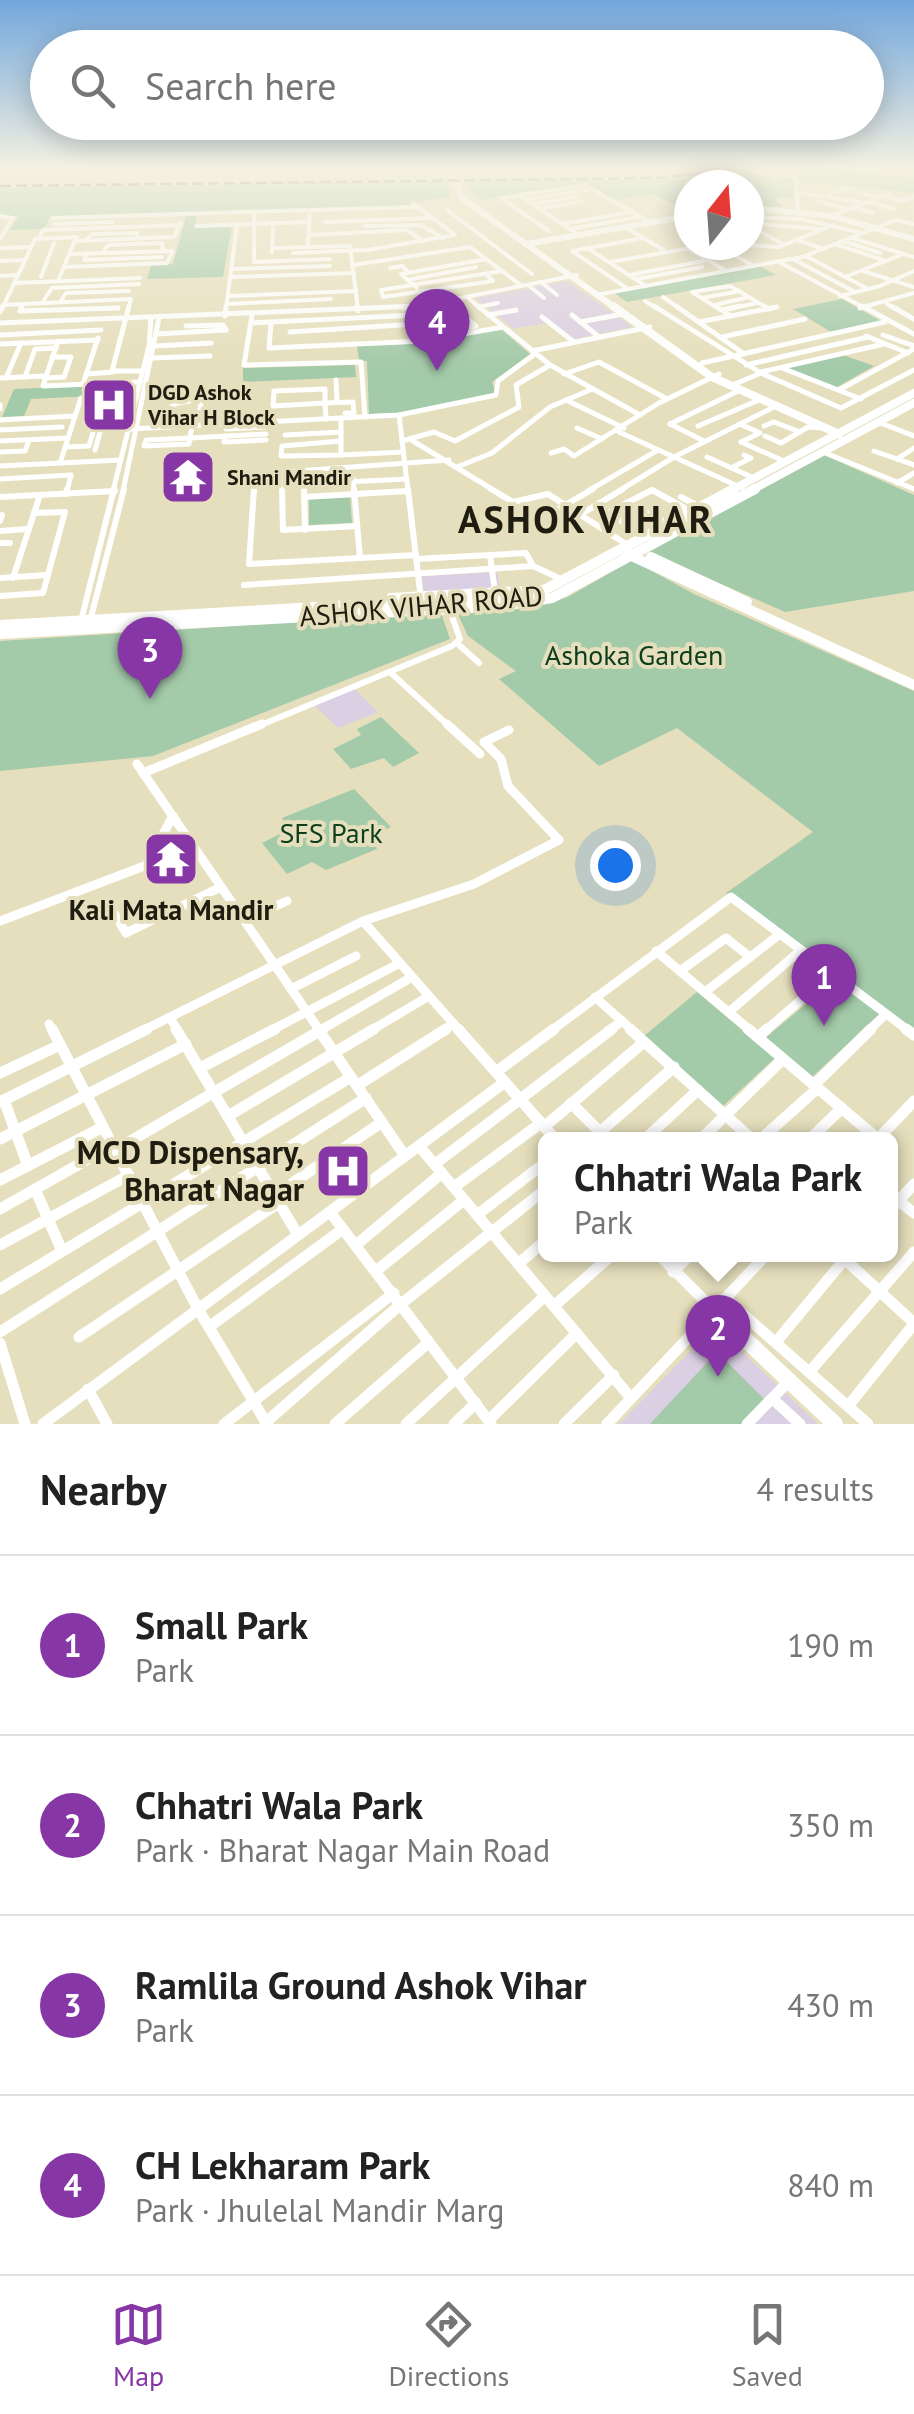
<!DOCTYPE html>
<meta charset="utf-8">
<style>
body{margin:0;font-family:"PT Sans",sans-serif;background:#f6f6f6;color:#222}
.compass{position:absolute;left:674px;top:170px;width:90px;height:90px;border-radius:50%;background:#fff;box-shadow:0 5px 25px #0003;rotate:17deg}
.you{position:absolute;left:615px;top:865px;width:35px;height:35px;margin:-25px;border:8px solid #fff;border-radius:50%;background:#1a73e8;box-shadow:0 0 0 15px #1a73e833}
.badge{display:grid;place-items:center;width:65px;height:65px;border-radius:50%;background:#8636a5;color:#fff;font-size:32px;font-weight:700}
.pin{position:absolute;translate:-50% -82px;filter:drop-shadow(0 2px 5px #0008)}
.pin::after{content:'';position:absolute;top:52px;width:35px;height:30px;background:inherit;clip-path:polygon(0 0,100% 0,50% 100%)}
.popup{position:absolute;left:538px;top:1132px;width:360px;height:130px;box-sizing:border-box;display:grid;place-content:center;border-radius:15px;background:#fff;filter:drop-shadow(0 2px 8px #0005);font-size:32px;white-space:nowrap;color:#767676}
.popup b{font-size:38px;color:#222}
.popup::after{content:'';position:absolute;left:50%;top:100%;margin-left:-20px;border:20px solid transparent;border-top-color:#fff}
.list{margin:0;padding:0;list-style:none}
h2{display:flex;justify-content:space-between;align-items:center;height:130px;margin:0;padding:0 40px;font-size:42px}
h2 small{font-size:32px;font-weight:400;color:#767676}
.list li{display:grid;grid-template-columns:65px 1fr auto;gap:30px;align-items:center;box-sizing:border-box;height:180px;padding:0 40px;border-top:2px solid #e0e0e0}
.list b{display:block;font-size:38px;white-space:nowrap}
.list p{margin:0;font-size:32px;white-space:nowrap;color:#767676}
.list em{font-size:32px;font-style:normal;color:#767676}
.icon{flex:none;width:55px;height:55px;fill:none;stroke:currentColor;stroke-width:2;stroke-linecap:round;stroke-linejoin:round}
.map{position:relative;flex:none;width:914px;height:1424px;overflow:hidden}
.search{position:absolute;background:#fff;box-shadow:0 5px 25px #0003;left:30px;right:30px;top:30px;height:110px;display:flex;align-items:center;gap:25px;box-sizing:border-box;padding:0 35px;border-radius:55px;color:#767676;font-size:38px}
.sheet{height:850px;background:#fff}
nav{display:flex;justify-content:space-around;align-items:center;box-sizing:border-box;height:140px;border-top:2px solid #e0e0e0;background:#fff;font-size:28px;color:#767676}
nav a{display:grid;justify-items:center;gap:5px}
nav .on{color:#8636a5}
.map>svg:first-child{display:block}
.commercial{fill:#dacfe3}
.green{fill:#a3caa9}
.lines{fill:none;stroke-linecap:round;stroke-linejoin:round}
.street-far4{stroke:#fff;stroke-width:4}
.street-far3{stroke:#fff;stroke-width:5}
.street-far2{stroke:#fff;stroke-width:6}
.street-far1{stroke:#fff;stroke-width:9}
.street{stroke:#fff;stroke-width:11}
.secondary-far3{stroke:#fff;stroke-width:6}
.secondary-far2{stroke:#fff;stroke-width:8}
.secondary-far1{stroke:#fff;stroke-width:10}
.secondary{stroke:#fff;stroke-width:16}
.rail{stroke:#403d2d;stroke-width:2.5;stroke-dasharray:11 5;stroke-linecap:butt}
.labels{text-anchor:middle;stroke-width:8;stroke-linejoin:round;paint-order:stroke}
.far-poi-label{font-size:22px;font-weight:bold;fill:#1f1c10;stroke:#e6dfbd;text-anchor:start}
.street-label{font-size:28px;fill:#1f1c10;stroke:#e6dfbd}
.park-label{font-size:28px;fill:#0c3d1c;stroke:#e6dfbd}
.poi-label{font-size:28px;font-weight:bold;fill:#1f1c10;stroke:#e6dfbd}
.near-poi-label{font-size:32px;font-weight:bold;fill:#1f1c10;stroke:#e6dfbd;text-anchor:end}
.district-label{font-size:38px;font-weight:bold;letter-spacing:2.5px;fill:#1f1c10;stroke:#e6dfbd}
</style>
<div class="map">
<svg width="914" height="1424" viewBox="0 0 914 1424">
<rect width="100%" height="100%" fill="#e6dfbd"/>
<g class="commercial">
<path d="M567 281 633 327 569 340 546 323 514 329 475 298Z"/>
<path d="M497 572 501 595 424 598 422 576Z"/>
<path d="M355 689 378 712 338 728 314 705Z"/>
<path d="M715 1326 818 1424H619Z"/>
</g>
<g class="green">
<path d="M779 167 914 168V193L794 180 793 198H775L782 207 749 206V185H689V205L679 207 652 194 615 200 586 185 480 200 466 182 693 179Z"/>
<path d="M448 181 450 196 399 207 50 217 44 229 10 230 18 216H0V188Z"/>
<path d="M186 216H197L195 227 232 226 223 277 147 279 151 265 173 264Z"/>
<path d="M760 266 776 275 627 302 614 293Z"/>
<path d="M842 299 881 321 831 332 793 309Z"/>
<path d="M501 329 530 354 492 382 497 395 398 413 369 414 367 361 359 360 357 346 429 343Z"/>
<path d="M843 355 874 366 837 387 786 368Z"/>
<path d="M355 365 356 377 243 382V368Z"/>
<path d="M135 384 133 394 31 399 24 416 2 417 14 389Z"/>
<path d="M824 455 914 495V591L785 612 649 552Z"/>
<path d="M350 496 352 523 309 525V498Z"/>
<path d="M632 560 694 594 914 691V1031L726 893 813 832 677 728 599 766 499 679 516 671 468 636 457 612 542 605 568 597Z"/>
<path d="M441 613 450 639 153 756 0 771V641Z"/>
<path d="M381 717 419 753 393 767 384 758 351 769 333 749 361 735 357 729Z"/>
<path d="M354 789 391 827 371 836 377 849 326 870 312 862 287 874 262 843 290 829 282 818Z"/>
<path d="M835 980 880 1014 812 1077 765 1038Z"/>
<path d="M697 992 775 1058 723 1106 644 1036Z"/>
<path d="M717 1352 766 1401 745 1424H650Z"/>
</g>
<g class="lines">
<g class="street-far4">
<path d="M83 167 78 176H130L141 167"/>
<path d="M202 167 235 175 403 173 409 167"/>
<path d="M231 167H409"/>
<path d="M491 167 495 172H529"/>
<path d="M527 167 529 172 697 167"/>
<path d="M795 167 798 211"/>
<path d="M839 167 914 175"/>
<path d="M750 172 796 177"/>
<path d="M0 176 9 167"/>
<path d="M797 192 865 203"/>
<path d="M857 192 876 197"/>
<path d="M830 194 848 188"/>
<path d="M519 195 579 235"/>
<path d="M885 196 902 201 914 197"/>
<path d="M525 200 592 189"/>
<path d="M818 201 847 209"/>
<path d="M869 202 894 209"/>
<path d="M532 204 576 197"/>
<path d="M853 207 873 213"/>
<path d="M539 209 582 201"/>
<path d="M447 210 532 274"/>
<path d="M254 212V262L330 259"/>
<path d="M0 216 13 218 0 239"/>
<path d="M831 216 888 194"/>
<path d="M749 217 800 219 863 233"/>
<path d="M52 218 306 210"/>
<path d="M325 222 432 218"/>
<path d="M749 223 819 229"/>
<path d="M54 224 113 222"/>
<path d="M563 224 631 212"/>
<path d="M749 225 784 245"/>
<path d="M196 226 309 222"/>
<path d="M365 226 421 225 443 238"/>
<path d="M625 227 667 252"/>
<path d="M570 229 639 217"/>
<path d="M549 231 501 198 585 185 650 222"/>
<path d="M309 235 407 230 423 241"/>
<path d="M39 238 43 230 181 225"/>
<path d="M852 238 914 257"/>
<path d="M86 240 92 234 137 233 138 239"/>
<path d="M797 240 824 249"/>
<path d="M75 241 174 237 181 223"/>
<path d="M843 241 880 253"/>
<path d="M835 244 886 261"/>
<path d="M716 245 754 266"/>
<path d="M747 245 779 247 833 225"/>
<path d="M308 247 310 210 417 207"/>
<path d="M0 248 31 247"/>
<path d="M272 248 350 246 358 309"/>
<path d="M587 248 646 286"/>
<path d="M689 249 726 271"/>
<path d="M103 252 108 245 162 243 163 250"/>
<path d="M272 252 273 223"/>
<path d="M87 253 84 260 162 257"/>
<path d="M293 253 367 250 455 235 413 203"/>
<path d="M806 256 868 289"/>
<path d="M793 259 855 292"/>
<path d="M0 261 25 260"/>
<path d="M610 262 708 245"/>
<path d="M779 262 867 309"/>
<path d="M353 265 470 247 522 286"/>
<path d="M64 267 167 263 173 251 70 254"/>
<path d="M390 268 402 266 408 272"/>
<path d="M231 269 330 266"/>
<path d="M863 271 914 287"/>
<path d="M630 275 708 260"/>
<path d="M0 276 18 275"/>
<path d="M41 277 54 243"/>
<path d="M230 277 354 273"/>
<path d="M845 277 901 255"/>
<path d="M637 279 702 267"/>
<path d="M407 280 476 267"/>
<path d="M58 281 76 238"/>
<path d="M541 282 557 295"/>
<path d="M15 283 140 278"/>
<path d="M528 285 544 298"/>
<path d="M417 288 401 274 487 259"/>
<path d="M628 289 572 251 643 238"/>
<path d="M381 290 383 297 493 281 486 274"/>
<path d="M381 290 502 271"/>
<path d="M596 295 802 257 896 220 914 224"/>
<path d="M228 296 356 291"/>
<path d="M840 296 880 286 914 271"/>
<path d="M467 297 481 309"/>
<path d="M663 297 680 309"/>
<path d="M702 298 740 291"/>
<path d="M645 301 658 309"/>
<path d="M60 302 66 293 129 291"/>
<path d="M42 303 52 288 139 284"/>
<path d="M227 304 331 299"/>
<path d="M887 304 896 309"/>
<path d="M3 305 131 299 128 309"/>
<path d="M715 305 749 297"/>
<path d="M478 307 498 303"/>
<path d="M860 308 914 293"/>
<path d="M2 309 35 239 77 237"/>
<path d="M21 309 23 304"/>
<path d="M91 309 118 308"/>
<path d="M226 309 237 225"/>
<path d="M404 309 577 275"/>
<path d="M719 309 692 292 730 286 769 309"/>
<path d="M728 309 757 303"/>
<path d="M768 309 777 307"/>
</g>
<g class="street-far3">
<path d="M22 306 20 311 118 308"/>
<path d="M129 306 112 371H143"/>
<path d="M357 306 358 311"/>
<path d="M478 306 550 365 640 415"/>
<path d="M654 306 761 373 735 384"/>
<path d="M676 306 744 354"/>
<path d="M715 306 731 316"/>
<path d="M764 306 769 309"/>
<path d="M862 306 914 334"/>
<path d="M891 306 914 319"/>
<path d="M452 307 476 326 456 330"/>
<path d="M860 308 866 306"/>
<path d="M722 310 740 306"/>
<path d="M0 312 3 306"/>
<path d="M252 315 244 365 361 362 365 417"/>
<path d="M488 315 516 310"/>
<path d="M572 315 599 337"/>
<path d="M225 316 226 306"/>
<path d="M542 317 574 342"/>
<path d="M580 322 623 314"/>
<path d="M699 322 777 307"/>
<path d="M0 323 417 306"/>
<path d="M251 323 438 314 462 336"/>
<path d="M271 323 269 348 423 341 503 327"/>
<path d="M186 326 223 325 226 330"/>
<path d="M290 332 448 322"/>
<path d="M157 334 226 330"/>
<path d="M0 335 101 330"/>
<path d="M883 335 914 346"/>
<path d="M866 336 908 353"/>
<path d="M722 337 805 319"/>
<path d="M58 341 43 386 140 382"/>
<path d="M0 344 98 340"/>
<path d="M155 346 211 343"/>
<path d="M532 351 650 327"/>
<path d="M150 358 210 356"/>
<path d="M702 363 885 322"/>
<path d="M746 365 868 337"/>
<path d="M782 368 861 399"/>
<path d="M761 372 884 344"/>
<path d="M761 373 841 408 914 370"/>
<path d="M87 374 113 372"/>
<path d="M564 374 599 362 667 399"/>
<path d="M25 377 35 349 56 348"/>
<path d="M0 378 45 376"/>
<path d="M6 378 21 343"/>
<path d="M44 378 64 377 71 357H52"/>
<path d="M336 380 337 402"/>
<path d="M83 384 98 338"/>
<path d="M325 389V403L273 406 274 391Z"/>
<path d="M839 390 914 349"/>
<path d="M566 400 624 428"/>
<path d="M325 403 326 419"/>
<path d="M325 403 353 402 354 413H345"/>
<path d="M0 405V409"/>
<path d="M86 409 124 407 130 399"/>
<path d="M200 410 203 386"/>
<path d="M399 415 408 491"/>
<path d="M97 418 132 416"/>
<path d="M341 418V441"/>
<path d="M0 420 75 416"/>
<path d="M878 422 914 436"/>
<path d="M670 424 738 391"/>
<path d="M670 424 704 441"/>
<path d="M740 424 760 433 741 442"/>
<path d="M698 426 759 400"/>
<path d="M764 426 774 422 800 432"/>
<path d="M168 427 172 406 177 403 221 396"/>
<path d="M577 428 602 439"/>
<path d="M129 429 399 415 496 395 498 381 535 354"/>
<path d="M226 429 266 427"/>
<path d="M0 430 62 427"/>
<path d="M619 432 742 488"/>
<path d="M285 435 341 432"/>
<path d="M225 436 224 442 266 440"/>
<path d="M765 436 781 443 808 427 823 428"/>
<path d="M190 438 189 444 144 446 146 440Z"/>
<path d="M190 438 192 426"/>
<path d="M190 438 266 434"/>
<path d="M0 441 68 438"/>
<path d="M341 441V455L281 456 282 446Z"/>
<path d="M402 441 434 432 455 441 519 407 516 385 550 365"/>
<path d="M413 441 495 491"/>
<path d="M741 442 786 462"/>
<path d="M65 447 89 446 100 408"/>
<path d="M95 450 104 418"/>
<path d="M874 451 914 465"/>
<path d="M0 452 25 451 29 440"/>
<path d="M823 452 914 489"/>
<path d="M551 453 564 449 574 456 659 403 719 374"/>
<path d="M341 455 403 452"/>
<path d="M707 457 754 478"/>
<path d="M897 459 914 448"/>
<path d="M60 463 81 398 137 396"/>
<path d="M0 466 121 460"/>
<path d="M457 467 492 453 550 407 590 390"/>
<path d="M731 468 751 458 744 455"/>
<path d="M353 478 354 491"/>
<path d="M0 479 71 475 67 491"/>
<path d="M304 480V491"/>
<path d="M897 483 914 473"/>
<path d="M304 484 407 479"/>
<path d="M113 491 149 346 151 318"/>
<path d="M123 491 159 318"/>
<path d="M254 491 255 474 449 460"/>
<path d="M282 491V480L304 479"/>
<path d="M588 491 658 450"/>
<path d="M619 491 674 457 774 407"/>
<path d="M650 491H654"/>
</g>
<g class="street-far2">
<path d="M254 489 249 564 416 555"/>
<path d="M282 489 283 530 357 526"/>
<path d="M304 489 305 530"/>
<path d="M354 489 360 558"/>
<path d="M408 489 421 600"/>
<path d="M491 489 513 502 548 494 629 546"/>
<path d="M66 494 67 489"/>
<path d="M0 497 115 491"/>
<path d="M304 497 408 491"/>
<path d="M681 497 700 507"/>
<path d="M626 503 669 524"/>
<path d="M553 512 593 489"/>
<path d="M583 513 623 489"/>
<path d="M607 513 652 490 692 512"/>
<path d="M607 513 627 524 648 514"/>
<path d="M0 521 2 515"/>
<path d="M0 531 28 529"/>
<path d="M0 543H10"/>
<path d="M416 559 490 555 495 592"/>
<path d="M533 566 565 581"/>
<path d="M0 578 48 575"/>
<path d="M13 578 40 495"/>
<path d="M244 585 533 566 526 553 490 555"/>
<path d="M0 596 43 593 65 512 34 513"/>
<path d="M390 596 540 588"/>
<path d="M80 625 114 489"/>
<path d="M89 625 124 489"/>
<path d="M457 643 479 663"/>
<path d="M390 672 450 727"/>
<path d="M256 727 452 646 460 639 449 608"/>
</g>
<g class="street-far1">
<path d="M447 724 480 754"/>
<path d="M137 764 320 1031"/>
<path d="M143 773 262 724"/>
<path d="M146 865 173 816"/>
<path d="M114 913 126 933 221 887"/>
<path d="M244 920 287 901"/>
<path d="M0 921 194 847"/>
<path d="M363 921 460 1031"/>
<path d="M656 951 751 1031"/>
<path d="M680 971 726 938 750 957"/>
<path d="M291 989 356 956"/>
<path d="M705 992 780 934"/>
<path d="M595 997 633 1031"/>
<path d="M729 1012 801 950"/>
<path d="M170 1018 178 1031"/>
<path d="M49 1024 53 1031"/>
<path d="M142 1031 363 921 474 884 559 840 508 786 501 759 484 742 509 730"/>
<path d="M270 1031 400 963"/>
<path d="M319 1031 412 977"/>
<path d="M370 1031 429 996"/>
<path d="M442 1031 454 1024"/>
<path d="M551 1031 731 897 909 1031"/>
<path d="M608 1031 622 1021"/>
<path d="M765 1031 832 973"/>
<path d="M868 1031 886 1014"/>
</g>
<g class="street">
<path d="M52 1029 198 1309 267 1424"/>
<path d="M176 1029 298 1235"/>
<path d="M318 1029 405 1156"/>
<path d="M458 1029 556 1140"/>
<path d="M630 1029 753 1140"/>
<path d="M748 1029 878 1139"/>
<path d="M906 1029 914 1035"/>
<path d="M758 1037 767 1029"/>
<path d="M200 1068 275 1029"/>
<path d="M496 1072 554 1029"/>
<path d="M0 1073 60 1045"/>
<path d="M358 1085 446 1029"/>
<path d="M814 1085 871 1029"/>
<path d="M4 1100 28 1166"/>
<path d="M0 1102 147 1029"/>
<path d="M571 1103 608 1140"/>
<path d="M228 1116 374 1029"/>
<path d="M544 1127 644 1042"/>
<path d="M600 1132 674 1067"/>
<path d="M0 1139 186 1044"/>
<path d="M644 1140 698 1090"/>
<path d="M700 1140 783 1059"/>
<path d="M760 1140 818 1088"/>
<path d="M809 1140 842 1108"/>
<path d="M877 1140 914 1101"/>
<path d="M419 1146 631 1398"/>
<path d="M115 1150 323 1029"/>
<path d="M435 1164 612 1029"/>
<path d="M0 1180 103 1127"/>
<path d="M454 1187 541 1123"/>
<path d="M35 1189 62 1251"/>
<path d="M890 1194 914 1213"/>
<path d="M275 1195 382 1122"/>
<path d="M0 1209 113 1145"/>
<path d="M890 1210 914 1184"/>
<path d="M330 1212 491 1424"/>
<path d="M477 1215 546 1162"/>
<path d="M0 1245 129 1175"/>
<path d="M356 1245 442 1173"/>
<path d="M658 1254 714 1310"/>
<path d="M839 1254 914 1323"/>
<path d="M518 1264 546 1240"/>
<path d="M376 1271 464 1200"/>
<path d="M673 1272 691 1254"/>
<path d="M0 1289 351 1077"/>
<path d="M727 1300 868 1424"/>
<path d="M554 1306 613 1254"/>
<path d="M209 1327 343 1229"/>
<path d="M0 1332 366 1098"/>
<path d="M79 1337 280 1202"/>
<path d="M776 1342 849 1254"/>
<path d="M0 1343 25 1424"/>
<path d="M811 1370 914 1252"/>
<path d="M88 1389 107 1424"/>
<path d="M775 1401 800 1424"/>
<path d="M849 1405 914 1324"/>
<path d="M489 1420 577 1333"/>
<path d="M265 1423 401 1304 546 1189"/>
<path d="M43 1424 505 1082"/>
<path d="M224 1424 394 1293"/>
<path d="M335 1424 429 1342"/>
<path d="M406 1424 545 1296"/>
<path d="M454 1424 476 1403"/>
<path d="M564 1424 614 1375"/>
<path d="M607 1424 767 1254"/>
<path d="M747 1424 789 1381"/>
</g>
<g class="secondary-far3">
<path d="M449 167 463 199 617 309"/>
<path d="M749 208 831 216 914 239"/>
<path d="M526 244 689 216"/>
</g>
<g class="secondary-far2">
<path d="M613 306 712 377 839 434"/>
<path d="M730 491 914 393"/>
<path d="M750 491 914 403"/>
</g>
<g class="secondary-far1">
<path d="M627 554 914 685"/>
<path d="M651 557 747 602"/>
<path d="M0 625 495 597 544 590 734 489"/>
<path d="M0 634 505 606 552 598 755 489"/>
</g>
<path class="secondary" d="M714 1310 835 1424"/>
<path class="rail" d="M0 186 656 178 761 167"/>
</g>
<linearGradient id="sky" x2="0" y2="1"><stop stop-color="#72a7dc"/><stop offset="0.46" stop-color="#f4f1e1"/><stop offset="1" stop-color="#f4f1e1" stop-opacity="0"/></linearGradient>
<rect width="914" height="366" fill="url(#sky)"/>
<defs>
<g id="hospital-square" transform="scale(2.875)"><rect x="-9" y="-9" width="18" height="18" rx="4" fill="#8636a5" stroke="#e6dfbd"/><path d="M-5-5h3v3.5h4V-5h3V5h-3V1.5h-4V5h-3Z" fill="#fff"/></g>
<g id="temple-square" transform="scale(2.875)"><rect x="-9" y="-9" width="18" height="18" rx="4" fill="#8636a5" stroke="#e6dfbd"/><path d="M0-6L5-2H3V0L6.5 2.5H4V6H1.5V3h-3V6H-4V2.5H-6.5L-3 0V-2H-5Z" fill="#fff"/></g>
</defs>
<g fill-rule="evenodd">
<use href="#hospital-square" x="109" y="405"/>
<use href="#temple-square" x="188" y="477"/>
<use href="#temple-square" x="171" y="859"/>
<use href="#hospital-square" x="343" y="1171"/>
</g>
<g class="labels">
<g class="far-poi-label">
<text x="148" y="400">DGD Ashok<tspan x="148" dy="25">Vihar H Block</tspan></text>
<text x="227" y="485">Shani Mandir</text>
</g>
<g class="street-label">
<text transform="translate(421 606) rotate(-5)" y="10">ASHOK VIHAR ROAD</text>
</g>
<g class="park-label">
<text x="634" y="665">Ashoka Garden</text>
<text x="331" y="843">SFS Park</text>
</g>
<g class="poi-label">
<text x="171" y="920">Kali Mata Mandir</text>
</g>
<g class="near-poi-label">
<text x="304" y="1164">MCD Dispensary,<tspan x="304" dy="37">Bharat Nagar</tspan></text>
</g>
<g class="district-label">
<text x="586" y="533">ASHOK VIHAR</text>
</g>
</g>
</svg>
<svg class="compass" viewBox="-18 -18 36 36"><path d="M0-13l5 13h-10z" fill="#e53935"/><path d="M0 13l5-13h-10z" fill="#767676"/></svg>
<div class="you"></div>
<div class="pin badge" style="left:824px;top:1026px">1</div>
<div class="pin badge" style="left:718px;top:1377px">2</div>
<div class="popup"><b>Chhatri Wala Park</b>Park</div>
<div class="pin badge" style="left:150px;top:699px">3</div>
<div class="pin badge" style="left:437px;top:371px">4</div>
<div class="search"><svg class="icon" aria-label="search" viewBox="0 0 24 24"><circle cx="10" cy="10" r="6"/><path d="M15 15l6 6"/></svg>Search here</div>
</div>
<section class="sheet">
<h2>Nearby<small>4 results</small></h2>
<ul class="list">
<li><span class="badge">1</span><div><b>Small Park</b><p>Park</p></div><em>190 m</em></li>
<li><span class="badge">2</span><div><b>Chhatri Wala Park</b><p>Park · Bharat Nagar Main Road</p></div><em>350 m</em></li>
<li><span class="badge">3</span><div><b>Ramlila Ground Ashok Vihar</b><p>Park</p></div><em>430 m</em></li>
<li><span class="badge">4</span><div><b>CH Lekharam Park</b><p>Park · Jhulelal Mandir Marg</p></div><em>840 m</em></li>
</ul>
</section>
<nav>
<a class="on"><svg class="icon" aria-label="map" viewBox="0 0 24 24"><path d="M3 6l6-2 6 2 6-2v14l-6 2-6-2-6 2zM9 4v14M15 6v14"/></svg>Map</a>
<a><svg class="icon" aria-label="directions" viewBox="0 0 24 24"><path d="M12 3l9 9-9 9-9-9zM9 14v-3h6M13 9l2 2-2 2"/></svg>Directions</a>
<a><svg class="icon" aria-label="saved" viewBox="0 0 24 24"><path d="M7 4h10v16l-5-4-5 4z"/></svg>Saved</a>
</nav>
